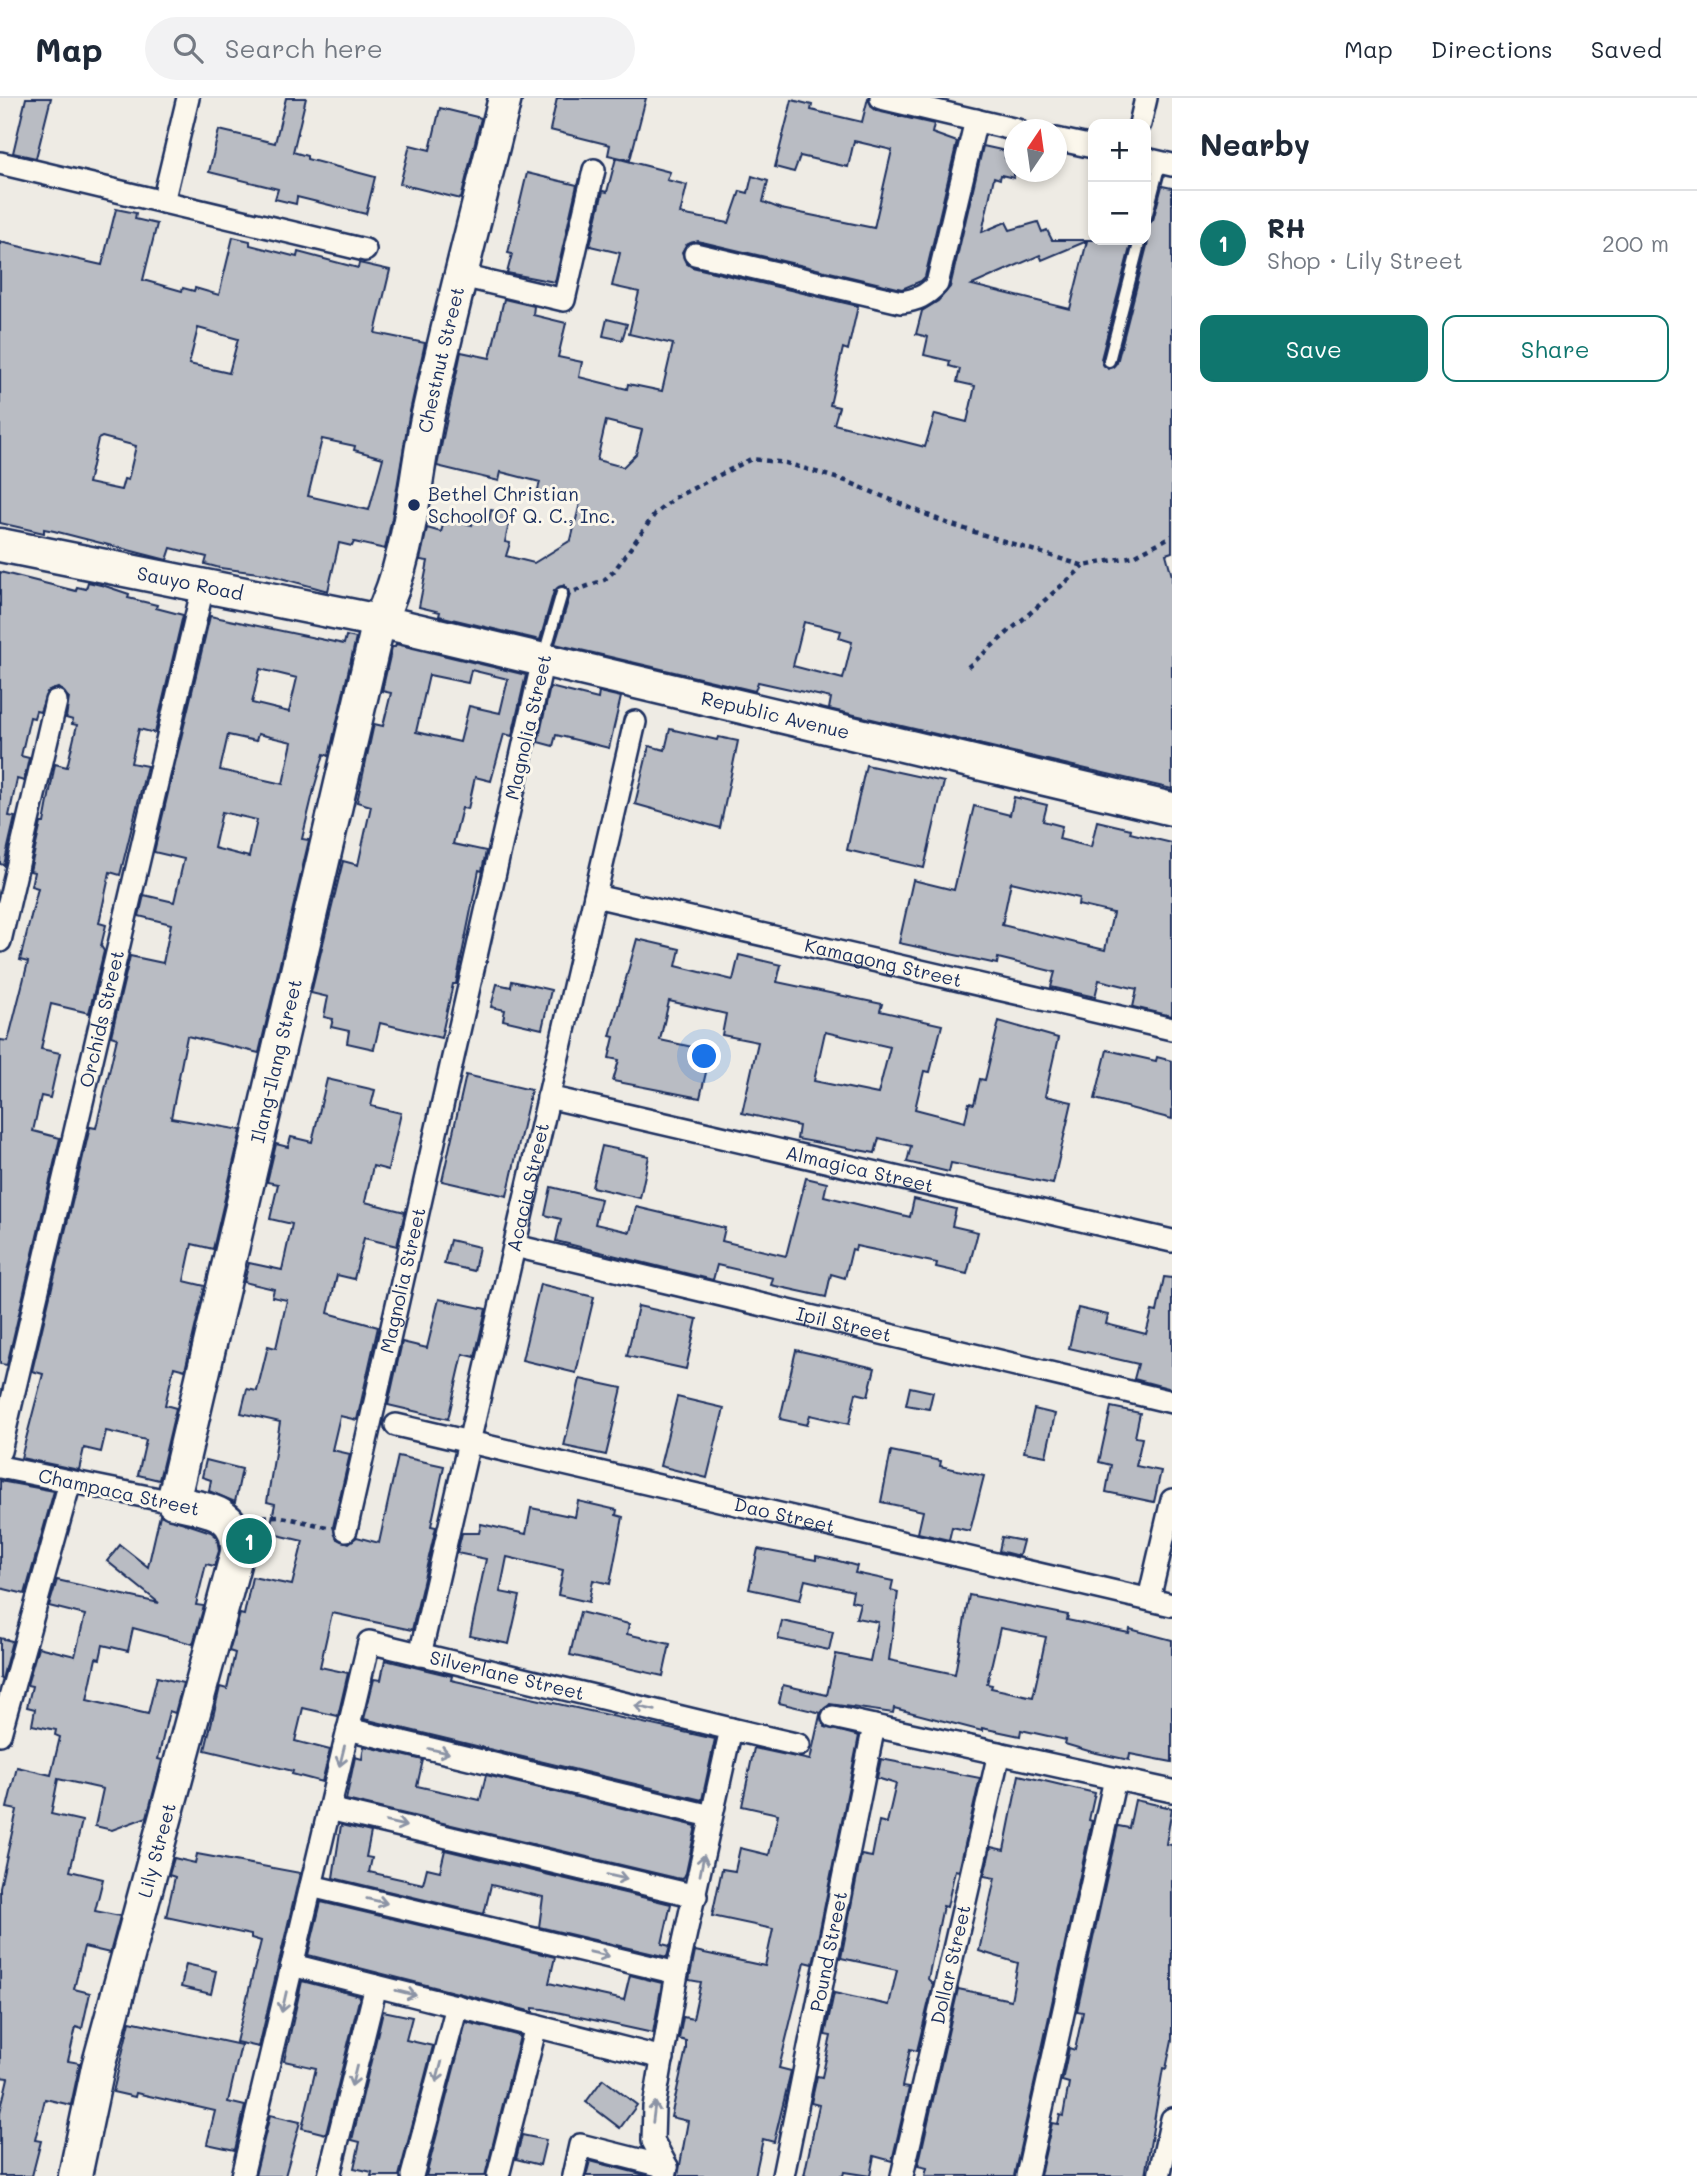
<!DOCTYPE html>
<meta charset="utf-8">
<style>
body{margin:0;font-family:Mali,sans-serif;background:#f2f2f3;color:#1f2937}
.controls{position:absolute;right:21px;top:21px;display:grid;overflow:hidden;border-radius:14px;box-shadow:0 4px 10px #0003}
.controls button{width:63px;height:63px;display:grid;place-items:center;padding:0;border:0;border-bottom:2px solid #e0e1e3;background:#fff;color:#1f2937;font:35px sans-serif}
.compass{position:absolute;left:1004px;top:21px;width:63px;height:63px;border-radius:50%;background:#fff;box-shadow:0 4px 10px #0003;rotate:13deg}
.you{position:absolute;left:705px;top:959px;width:24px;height:24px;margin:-18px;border:5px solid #fff;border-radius:50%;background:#1a73e8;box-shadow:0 0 0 10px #1a73e833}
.badge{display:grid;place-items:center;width:46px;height:46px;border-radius:50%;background:#0f766e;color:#fff;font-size:23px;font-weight:700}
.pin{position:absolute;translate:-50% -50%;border:4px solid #fff;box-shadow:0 2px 7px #0006}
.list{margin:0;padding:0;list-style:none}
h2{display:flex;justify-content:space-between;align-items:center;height:91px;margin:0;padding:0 28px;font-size:30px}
h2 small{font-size:23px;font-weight:400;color:#747a83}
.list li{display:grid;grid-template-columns:46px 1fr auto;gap:21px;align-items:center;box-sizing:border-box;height:105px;padding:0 28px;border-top:2px solid #e0e1e3}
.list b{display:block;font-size:26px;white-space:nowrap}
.list p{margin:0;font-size:23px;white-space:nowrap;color:#747a83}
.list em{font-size:23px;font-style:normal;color:#747a83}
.actions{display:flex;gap:14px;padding:21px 28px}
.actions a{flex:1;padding:16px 0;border:2px solid #0f766e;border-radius:14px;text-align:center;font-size:24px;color:#0f766e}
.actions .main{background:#0f766e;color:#fff}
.icon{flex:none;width:38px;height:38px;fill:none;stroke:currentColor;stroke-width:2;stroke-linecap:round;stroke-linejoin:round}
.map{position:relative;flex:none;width:1172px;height:2078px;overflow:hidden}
header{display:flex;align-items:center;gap:42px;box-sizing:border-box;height:98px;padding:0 35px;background:#fff;border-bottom:2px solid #e0e1e3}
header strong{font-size:33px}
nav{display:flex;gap:38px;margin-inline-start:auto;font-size:24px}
.search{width:490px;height:63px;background:#f2f2f3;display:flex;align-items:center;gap:18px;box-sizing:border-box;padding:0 24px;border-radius:38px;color:#747a83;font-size:26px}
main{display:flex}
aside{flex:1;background:#fff}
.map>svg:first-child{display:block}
.building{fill:#b9bcc3;stroke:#1b2f5e;stroke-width:2;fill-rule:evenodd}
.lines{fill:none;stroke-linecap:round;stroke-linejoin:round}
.lane-casing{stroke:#1b2f5e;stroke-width:16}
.street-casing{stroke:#1b2f5e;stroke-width:26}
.secondary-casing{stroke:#1b2f5e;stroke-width:37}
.path{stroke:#1b2f5e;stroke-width:4.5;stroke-dasharray:5 5;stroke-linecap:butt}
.lane{stroke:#fbf7ec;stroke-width:10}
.street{stroke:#fbf7ec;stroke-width:21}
.secondary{stroke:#fbf7ec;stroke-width:32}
.oneway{stroke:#8b93a5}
.poi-dot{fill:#1b2f5e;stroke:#fbf7ec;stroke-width:2.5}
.labels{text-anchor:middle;stroke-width:6;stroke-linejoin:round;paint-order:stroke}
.street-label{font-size:19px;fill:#1b2f5e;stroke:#fbf7ec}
.poi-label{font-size:19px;fill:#1b2f5e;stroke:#fbf7ec;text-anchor:start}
</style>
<header>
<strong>Map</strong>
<div class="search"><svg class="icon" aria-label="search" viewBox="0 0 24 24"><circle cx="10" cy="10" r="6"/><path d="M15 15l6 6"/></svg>Search here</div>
<nav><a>Map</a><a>Directions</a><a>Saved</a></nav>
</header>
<main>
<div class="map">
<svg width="1172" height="2078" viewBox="0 0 1172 2078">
<rect width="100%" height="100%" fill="#eeebe4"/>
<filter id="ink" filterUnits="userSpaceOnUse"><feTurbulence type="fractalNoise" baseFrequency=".0143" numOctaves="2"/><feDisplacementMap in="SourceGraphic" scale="14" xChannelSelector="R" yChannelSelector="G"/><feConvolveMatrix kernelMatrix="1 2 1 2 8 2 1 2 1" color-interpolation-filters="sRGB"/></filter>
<g filter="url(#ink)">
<g class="building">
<path d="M26 0H51L36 60 13 55Z"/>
<path d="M286 0H306L293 54 307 58V61L375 79 366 116 297 99 296 106 275 101 278 91 209 74 219 32 275 45Z"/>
<path d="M557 0H646L630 62 608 57 610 47 550 32Z"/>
<path d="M868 0 872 9 877 13 934 26 932 35 957 44 925 179 921 183 902 191 698 143 686 147 682 154 686 165 692 169 858 208 848 252 843 250 830 307 839 309 834 326 925 349 935 316 967 324 975 288 957 284 960 271 949 268 950 263 924 257 928 239 916 236 922 213 938 203 950 189 983 48 1006 53 1005 60 1014 63V80L1001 77 1000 81 994 79 982 134 1006 124 1010 132 1038 124 1042 134 1047 132 1052 142H1132L1101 261 1108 271 1117 265 1148 144 1146 127 1153 122 1162 88 1172 90V454L1166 456 1172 478V691L829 611 831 600 758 584 755 593 555 546 570 497 564 487 554 493 540 542 439 518 440 514 419 509 428 463 420 462 427 430 441 434 445 420 472 427 474 418 489 422 491 412 511 417 505 444 510 445 506 458 534 465 571 442 580 405 537 395 540 384 501 374 499 383 437 368 461 254 490 260 504 201 534 208 533 217 566 225 558 259 582 264 579 279 627 291 628 286 662 293 673 246 629 236 639 194 612 188 620 155 590 148 603 93 607 94 616 60 670 74 667 82 687 87 680 116 729 125 740 93 748 95 752 78 768 83 763 104 781 111 874 130 892 52 854 43 848 69 800 58 794 74 775 69 792 2 812 7 811 12 862 24ZM1087 143 1070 211 972 187 1040 157 1042 162ZM606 323 642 332 636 356 623 369 597 362ZM804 524 841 533 839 540 852 544 843 581 793 568Z"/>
<path d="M440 10 481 20 461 101 400 86 410 47 430 52Z"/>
<path d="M527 75 577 87 555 184 507 175 512 156 508 155Z"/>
<path d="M116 111 136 115 135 121 157 126 143 182 182 193 183 190 194 193 195 190 219 197 233 139 250 143V147L297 159 298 154 358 170 359 165 390 172 375 235 425 245 409 318 392 420 385 451 354 444 352 448 339 445 328 493 266 476 220 470 205 466 207 459 171 450 167 462 54 433 44 431V435L0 425V144L102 167ZM198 230 238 241 229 275 189 266ZM102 339 136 348 128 382 124 381 121 392 88 385 98 341ZM322 341 355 348 354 352 383 360 369 412 308 398Z"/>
<path d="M607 221 627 226 622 242 603 238Z"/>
<path d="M0 474 76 493 77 489 86 491 88 484 105 488 129 496 128 500 157 507 156 510 183 517 155 635 139 631 131 665 147 668 120 777 110 774 99 825 106 827 101 848 104 853 89 915 51 906 41 951 60 955 50 1000 41 998 33 1033 60 1040 7 1267 0 1266V942L8 943 28 864 20 862 38 790 31 788 34 774 30 773 41 725H44L55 666 67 669 77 627 72 626 73 622 66 620 69 600 58 590 47 594 40 614 36 613 34 620 30 619 21 658 29 660 24 683 17 681 9 718 15 719 4 767 0 766Z"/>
<path d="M210 518 344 546 346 538 356 540 329 658 324 656 315 687 302 741 309 742 259 955 187 938 171 1020 241 1032 213 1151 192 1146 184 1183 205 1188 185 1272 174 1269 165 1307 176 1310 159 1382 138 1377 146 1342 106 1333 101 1354 84 1350 79 1372 21 1360 43 1276 32 1273 90 1029 96 1030 117 940 111 938 130 858 163 865 171 826 139 818 144 797 174 804 184 761 154 754ZM260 571 297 580 289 614 252 605ZM258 636 292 644 283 686 220 672 228 637 256 643ZM222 714 257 722 249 759 214 750Z"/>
<path d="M396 546 526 577 512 638 504 636 491 683 475 679 468 711 462 710 453 746 486 753 482 773 479 772 456 886H453L441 940 380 925 374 951 347 945 349 933 331 929 333 921 324 919 328 899 311 895 343 763 358 767 371 708 357 704 374 626 383 628 391 595 382 593 392 549H395ZM471 572 508 581 500 615 469 608 460 644 416 634 429 577 468 585Z"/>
<path d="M550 589 598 601 599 594 621 599 609 650 556 637 553 648 538 644Z"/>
<path d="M670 631 717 642 718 639 738 643 720 730 635 706 649 648 665 652Z"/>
<path d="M866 667 944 684 924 770 847 752Z"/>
<path d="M1014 699 1047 707 1043 723 1062 728 1059 741 1091 749 1097 723 1131 731 1130 735 1172 745V918L1133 909 1137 891 1099 882 1095 899 1051 889 1055 874 998 860 997 866 899 845 913 782 954 792 974 708 1010 717ZM1011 784 1079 800 1078 807 1113 815 1105 852 1002 827Z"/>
<path d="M637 841 680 851 676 868 733 882 739 857 781 867 777 884 882 906 880 913 942 927 930 974 924 973 915 1011 965 1024 969 1005 974 1006 980 981 985 982 999 923 1058 940 1045 998 1072 1004 1053 1086 951 1065 949 1074 907 1064 911 1048 879 1040 875 1055 797 1041 799 1028 742 1015 758 944 722 937 726 916 669 903 660 942 711 953 700 1000 613 983 619 962 609 960 614 939 610 938ZM825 934 890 949 878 996 814 983Z"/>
<path d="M512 883 551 892 542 931 503 922 505 912 491 909 497 886 511 889Z"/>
<path d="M1107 952 1156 963 1157 959 1172 963V1021L1095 1001Z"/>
<path d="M466 977 531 992 507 1098 442 1083Z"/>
<path d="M327 981 375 992 371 1008 401 1015 388 1072 373 1068 365 1104 405 1114 397 1148 364 1140 354 1181 337 1177 328 1215 378 1229 357 1322 340 1318 332 1352 350 1356 333 1429 337 1441 349 1445 357 1439 379 1445 398 1358 444 1368 431 1428 436 1429 412 1532 332 1515 320 1569 348 1575 338 1618 303 1610 295 1643 330 1652 322 1684 292 1676 293 1673 205 1652 220 1589 227 1591 235 1555 229 1553 240 1516 244 1517 252 1479 292 1487 303 1443 269 1435 275 1406 267 1404 280 1324 241 1315 247 1291 257 1293 268 1248 276 1250 287 1202 272 1199 274 1191 244 1184 249 1165 282 1172 292 1126 270 1121 278 1086 267 1084 276 1046 288 1049 291 1039 312 1044Z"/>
<path d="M602 1048 649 1058 640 1100 592 1089Z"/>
<path d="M806 1080 827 1085 824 1098 910 1119 914 1101 956 1111 952 1128 978 1134 967 1176 936 1169 937 1165 856 1148 855 1152 852 1151 845 1180 831 1176 826 1199 771 1187 773 1180 717 1167 713 1182 556 1143 561 1121 545 1117 551 1089 601 1101 595 1126 630 1134 636 1109 725 1130 722 1143 786 1158Z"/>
<path d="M450 1142 479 1149 474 1173 444 1166Z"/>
<path d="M1164 1179 1172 1180V1291L1134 1281 1138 1266 1069 1250 1078 1210 1108 1217 1106 1226 1146 1236 1152 1213 1157 1214Z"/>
<path d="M540 1186 594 1199 576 1275 522 1262Z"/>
<path d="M439 1201 486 1211 475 1259 463 1256 448 1321 388 1307 402 1244 427 1250Z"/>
<path d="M638 1208 697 1221 686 1271 627 1258Z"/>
<path d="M796 1252 875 1270 868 1298 856 1295 849 1326 810 1317 807 1327 780 1321Z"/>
<path d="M580 1281 622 1290 606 1357 564 1348Z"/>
<path d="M910 1289 933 1294 929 1311 906 1307Z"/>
<path d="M677 1299 724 1310 707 1380 660 1368Z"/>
<path d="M1111 1309 1140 1315 1135 1339 1142 1340 1136 1368 1161 1373 1154 1404 1106 1394 1111 1367 1099 1364Z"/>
<path d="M1034 1311 1055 1316 1046 1358 1024 1354Z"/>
<path d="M891 1353 941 1363 940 1368 984 1378 970 1433 952 1429 949 1442 918 1435 923 1413 881 1404Z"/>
<path d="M206 1362 242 1371 235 1404 209 1393 211 1382 202 1379Z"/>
<path d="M0 1383 54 1393 25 1496 0 1490Z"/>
<path d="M578 1403 617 1412 616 1417 623 1419 610 1486 593 1482 589 1504 558 1497 563 1472 507 1459 500 1494 520 1498 509 1546 470 1538 486 1461 457 1455 462 1435H479L481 1426 526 1436 531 1410 575 1419Z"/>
<path d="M160 1417 211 1434 217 1439 219 1453 214 1468 206 1466 196 1507 204 1508 193 1546 133 1530 128 1553 103 1547 100 1561 96 1560 87 1602 148 1616 157 1579 183 1585 175 1615 169 1613 158 1661 162 1662 147 1719 112 1732 95 1728 103 1691 58 1681 51 1716 82 1723 70 1773 103 1781 95 1813 120 1818 110 1855 84 1849 74 1891 90 1895 82 1931 76 1929 68 1963 80 1965 71 2007 45 2001 35 2042 41 2043 32 2078H0V2014L8 1980 0 1979V1789L17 1712 7 1710 17 1669 51 1677 60 1639 55 1637 56 1632 32 1627 35 1611 27 1609 32 1588 27 1587 38 1549 75 1558 85 1517 49 1508 57 1482 159 1505 107 1463 120 1447 148 1469Z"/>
<path d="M1002 1439 1023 1443 1019 1458 999 1453Z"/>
<path d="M758 1451 816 1462V1458L835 1462 857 1468 855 1475 893 1483 891 1492 898 1494 889 1562 955 1576 969 1497 1068 1517 1067 1522 1129 1535 1130 1531 1172 1542V1664L1130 1656 1129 1662 1092 1654 1065 1646 1066 1642 1021 1632 1020 1638 982 1630V1633L894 1610 893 1615 830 1606 821 1615 779 1605 783 1587 827 1597 836 1556 870 1563 878 1524 856 1520 860 1505 851 1503 853 1493 805 1482 800 1502 749 1491ZM1000 1530 1046 1539 1033 1599 991 1590 992 1587 987 1586Z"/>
<path d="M580 1514 629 1526 627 1536 670 1546 663 1578 570 1557Z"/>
<path d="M782 1523 833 1534 829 1552 778 1541Z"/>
<path d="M0 1540 12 1543 2 1581 0 1580Z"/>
<path d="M385 1562 452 1578 451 1582 715 1641 702 1702 364 1621 374 1581 381 1582Z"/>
<path d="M820 1617 825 1629 859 1638 813 1866 805 1864 779 1970 791 1973 774 2044 763 2041 755 2078H678L688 2023 671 2019 686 1951V1943L679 1941 683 1919 693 1921 701 1884 689 1882 695 1853 765 1868 773 1831 712 1818 722 1771 735 1773 740 1750 769 1757 778 1716 742 1708 754 1650 810 1662Z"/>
<path d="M364 1648 423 1662 417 1688 480 1702 486 1677 696 1728 686 1775 683 1781 676 1780 346 1702 355 1659 362 1661Z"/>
<path d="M881 1661 980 1680 959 1773 955 1772 947 1809 943 1808 928 1881 933 1886 917 1953 910 1951 902 1989 909 1990 892 2063 874 2058 870 2078 844 2074 843 2078H804L819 2007 811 2005 817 1978 822 1979 831 1938 825 1937 834 1895 889 1907 897 1872 841 1860 861 1757 872 1759 879 1723 887 1725 896 1686 877 1680Z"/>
<path d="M1019 1677 1095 1695 1089 1722 1092 1723 1014 2078H925L927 2070 918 2068 958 1891 1011 1902 1018 1865 979 1853 995 1780 984 1778 991 1749 1004 1752Z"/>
<path d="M1135 1702 1172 1710 1166 1746 1172 1747V1942L1166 1971 1163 1970 1145 2078H1040L1052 2025 1058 2026 1060 2017 1063 2018 1069 1985 1062 1983 1069 1950 1075 1952 1083 1914 1077 1913 1118 1728 1129 1730Z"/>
<path d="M341 1727 371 1734 366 1759 372 1760 369 1774 423 1786 427 1770 440 1773 445 1752 671 1806 662 1846 670 1848 667 1859 539 1829 543 1799 491 1787 484 1816 333 1780Z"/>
<path d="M197 1756 300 1775 259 1949 236 1944 261 1843 251 1840V1837L166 1819 175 1779 169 1777 174 1760 195 1765Z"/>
<path d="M321 1804 555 1859 549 1885 574 1891 624 1902 630 1877 662 1885 653 1935 543 1911 533 1910V1914L308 1857Z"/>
<path d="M186 1866 216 1873 211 1896 181 1889Z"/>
<path d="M302 1883 360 1898 326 2036 302 2030 316 1970 284 1963Z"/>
<path d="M383 1913 412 1919 406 1942 433 1948 399 2078H371L372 2074 354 2070 360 2044 352 2042Z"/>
<path d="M130 1923 241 1947 228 2004 245 2008 235 2052 207 2046 215 2013 136 1995 135 1999 113 1994Z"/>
<path d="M466 1924 520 1938 485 2078H426Z"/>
<path d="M603 1981 637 2007 620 2030 586 2004Z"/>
<path d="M270 2017 300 2024 285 2078H255Z"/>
<path d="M522 2037 546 2042 540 2067 516 2061Z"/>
<path d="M590 2063 649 2078H586Z"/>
</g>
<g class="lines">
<g class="lane-casing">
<g id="lane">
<path d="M1146 119 1160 65"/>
<path d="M1109 263 1140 142"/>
<path d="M543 560 562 495"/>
</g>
</g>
<g class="street-casing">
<g id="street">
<path d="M881 0 1017 32"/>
<path d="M1140 26 1146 0"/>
<path d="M1056 41 1093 49"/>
<path d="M1146 61 1172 67"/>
<path d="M0 65 365 152"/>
<path d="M163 104 188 0"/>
<path d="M695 156 901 204C917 202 926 198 937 186L976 22"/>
<path d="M462 178 564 202 594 72"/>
<path id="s1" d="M595 798 1172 931"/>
<path d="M0 843 56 603"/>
<path id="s2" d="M548 999 1172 1143"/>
<path id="s3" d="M515 1148 1172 1304"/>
<path id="s4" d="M396 1327 1172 1507"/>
<path id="s5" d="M0 1353 203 489"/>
<path d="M0 1369 173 1404"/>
<path id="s6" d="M346 1432 543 562"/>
<path d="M1149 1501 1172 1402"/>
<path id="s7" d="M420 1557 635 624"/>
<path d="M833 1619 1172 1693"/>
<path d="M348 1631 711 1718"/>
<path d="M731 1631 799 1647"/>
<path d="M0 1636 70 1384"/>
<path d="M329 1711 696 1798"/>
<path d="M311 1788 677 1875"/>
<path d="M292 1867 663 1960"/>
<path id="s8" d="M242 2078 369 1544 731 1631 677 1875 654 2009 653 2043 667 2069 665 2078"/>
<path d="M329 2078 376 1888"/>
<path d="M412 2078 457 1908"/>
<path d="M498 2078 536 1928"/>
<path d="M573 2078 580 2047 667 2069"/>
<path id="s9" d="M783 2078 874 1628"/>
<path id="s10" d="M902 2078 999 1655"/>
<path d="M1027 2078 1115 1681"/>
<path d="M1159 2078 1172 2021"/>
</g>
</g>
<g class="secondary-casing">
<g id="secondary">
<path id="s11" d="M0 447 379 523 1172 711"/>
<path id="s12" d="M75 2078 98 1969 237 1455C240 1412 207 1412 173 1404L379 523C411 459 413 390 427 321 450 214 479 107 505 0"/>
</g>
</g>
<g class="path">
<path d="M575 493 604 482 614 473 655 416 674 400 751 361 786 365 846 383 949 426 1084 468 1134 458 1172 438"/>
<path d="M968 569 1083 469"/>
<path d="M253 1419 278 1418 327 1429"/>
</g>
<use href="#lane" class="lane"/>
<use href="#street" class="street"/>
<use href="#secondary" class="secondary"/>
</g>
<defs><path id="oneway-shaft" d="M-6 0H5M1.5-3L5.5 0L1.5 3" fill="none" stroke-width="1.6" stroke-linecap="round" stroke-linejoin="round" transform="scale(1.75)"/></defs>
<g class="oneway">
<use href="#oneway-shaft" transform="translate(645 1610) rotate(-167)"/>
<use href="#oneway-shaft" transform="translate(439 1653) rotate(13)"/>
<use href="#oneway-shaft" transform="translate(342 1658) rotate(104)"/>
<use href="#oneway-shaft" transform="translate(396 1726) rotate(13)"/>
<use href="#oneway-shaft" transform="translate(702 1767) rotate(-79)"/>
<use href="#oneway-shaft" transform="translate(617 1779) rotate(13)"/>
<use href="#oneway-shaft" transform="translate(377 1803) rotate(13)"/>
<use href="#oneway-shaft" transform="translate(599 1856) rotate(13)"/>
<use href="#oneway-shaft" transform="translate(406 1895) rotate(14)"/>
<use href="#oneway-shaft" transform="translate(284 1904) rotate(103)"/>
<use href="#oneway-shaft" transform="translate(439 1974) rotate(105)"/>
<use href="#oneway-shaft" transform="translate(354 1978) rotate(104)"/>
<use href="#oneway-shaft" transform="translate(654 2014) rotate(-83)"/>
</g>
</g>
<circle class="poi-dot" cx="414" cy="407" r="7"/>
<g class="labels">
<g class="street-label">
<text dy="7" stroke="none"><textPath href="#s12" startOffset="1911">Chestnut Street</textPath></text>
<text dy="7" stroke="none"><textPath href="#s11" startOffset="194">Sauyo Road</textPath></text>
<text dy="7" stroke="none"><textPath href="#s11" startOffset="794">Republic Avenue</textPath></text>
<text transform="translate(528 629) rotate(-77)" y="7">Magnolia Street</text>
<text dy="7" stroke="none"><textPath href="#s1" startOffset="296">Kamagong Street</textPath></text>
<text dy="7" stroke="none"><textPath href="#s5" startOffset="444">Orchids Street</textPath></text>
<text dy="7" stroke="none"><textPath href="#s12" startOffset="1190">Ilang-Ilang Street</textPath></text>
<text dy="7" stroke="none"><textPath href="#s2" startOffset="320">Almagica Street</textPath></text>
<text dy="7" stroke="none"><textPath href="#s7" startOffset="480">Acacia Street</textPath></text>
<text dy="7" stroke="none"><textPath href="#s6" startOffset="256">Magnolia Street</textPath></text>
<text dy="7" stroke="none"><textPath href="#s3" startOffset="338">Ipil Street</textPath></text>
<text transform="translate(119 1394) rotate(12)" y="7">Champaca Street</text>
<text dy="7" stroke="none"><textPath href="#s4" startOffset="399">Dao Street</textPath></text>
<text dy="7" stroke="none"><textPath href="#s8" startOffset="691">Silverlane Street</textPath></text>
<text dy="7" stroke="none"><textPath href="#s12" startOffset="336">Lily Street</textPath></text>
<text dy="7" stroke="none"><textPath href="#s9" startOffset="229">Pound Street</textPath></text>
<text dy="7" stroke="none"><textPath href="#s10" startOffset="217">Dollar Street</textPath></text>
</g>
<g class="poi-label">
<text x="428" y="403">Bethel Christian<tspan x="428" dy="22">School Of Q. C., Inc.</tspan></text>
</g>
</g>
</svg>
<div class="controls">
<button>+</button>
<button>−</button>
</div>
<svg class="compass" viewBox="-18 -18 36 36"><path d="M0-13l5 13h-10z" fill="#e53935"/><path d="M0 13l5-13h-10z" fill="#747a83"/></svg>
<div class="you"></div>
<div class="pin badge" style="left:249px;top:1443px">1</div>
</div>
<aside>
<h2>Nearby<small></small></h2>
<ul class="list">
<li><span class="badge">1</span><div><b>RH</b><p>Shop · Lily Street</p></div><em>200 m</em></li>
</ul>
<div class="actions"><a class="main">Save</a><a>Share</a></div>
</aside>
</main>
